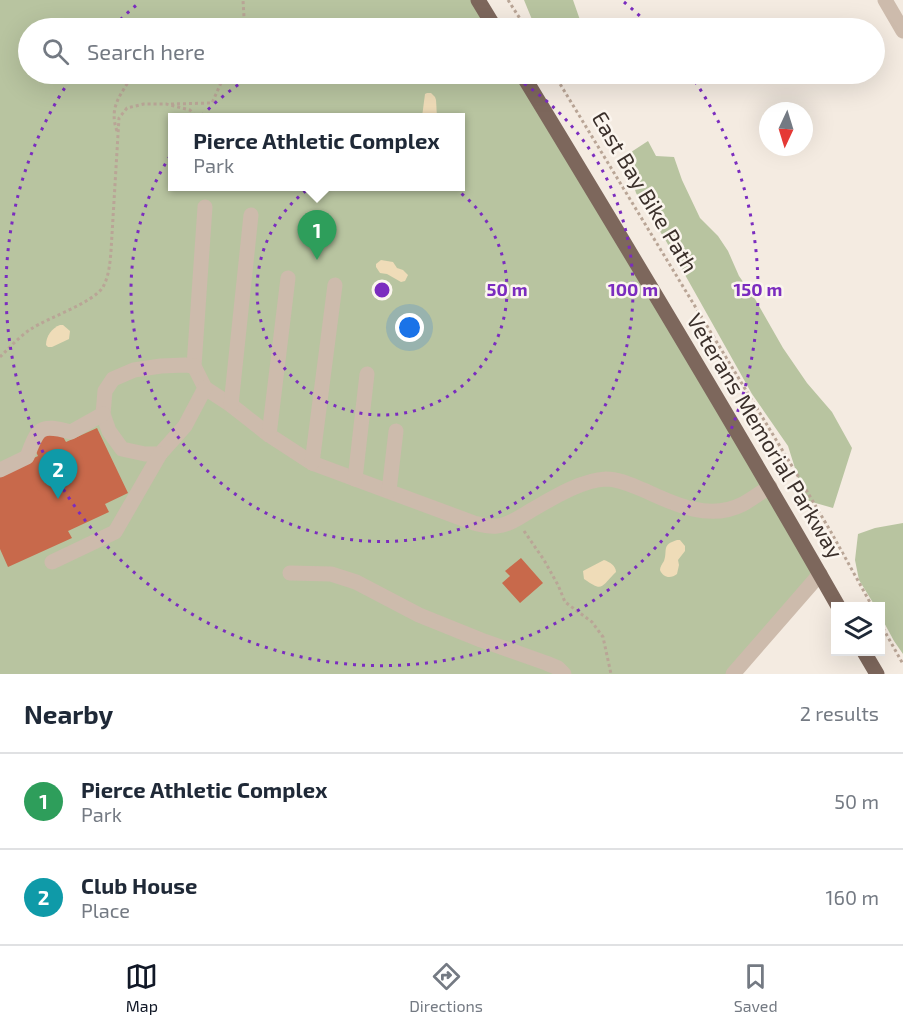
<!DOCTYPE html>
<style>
body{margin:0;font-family:"Exo 2",sans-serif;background:#f2f2f3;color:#1f2937}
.controls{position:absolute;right:18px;bottom:18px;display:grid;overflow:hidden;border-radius:0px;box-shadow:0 6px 24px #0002}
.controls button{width:54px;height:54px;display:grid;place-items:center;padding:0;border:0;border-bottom:2px solid #e0e1e3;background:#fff;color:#1f2937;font:30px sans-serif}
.compass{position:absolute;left:759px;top:102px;width:54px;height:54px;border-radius:50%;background:#fff;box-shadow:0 6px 24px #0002;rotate:184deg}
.you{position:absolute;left:410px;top:328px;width:21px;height:21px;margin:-15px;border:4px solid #fff;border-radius:50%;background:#1a73e8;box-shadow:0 0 0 9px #1a73e833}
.badge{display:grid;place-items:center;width:39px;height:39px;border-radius:50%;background:#111827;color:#fff;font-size:20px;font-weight:700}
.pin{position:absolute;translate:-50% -50px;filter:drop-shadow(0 2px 3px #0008)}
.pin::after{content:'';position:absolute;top:32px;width:21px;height:18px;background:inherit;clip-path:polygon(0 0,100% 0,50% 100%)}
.popup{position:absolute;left:168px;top:113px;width:297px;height:78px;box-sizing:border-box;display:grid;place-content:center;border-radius:0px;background:#fff;filter:drop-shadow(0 2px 4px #0005);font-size:20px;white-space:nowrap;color:#747a83}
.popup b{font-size:22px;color:#1f2937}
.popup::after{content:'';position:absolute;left:50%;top:100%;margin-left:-12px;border:12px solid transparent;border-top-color:#fff}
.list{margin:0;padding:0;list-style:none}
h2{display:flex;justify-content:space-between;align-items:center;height:78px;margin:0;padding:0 24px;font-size:26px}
h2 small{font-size:20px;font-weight:400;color:#747a83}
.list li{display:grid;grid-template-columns:39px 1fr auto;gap:18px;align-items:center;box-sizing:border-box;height:96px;padding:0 24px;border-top:2px solid #e0e1e3}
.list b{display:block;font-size:22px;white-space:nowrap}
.list p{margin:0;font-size:20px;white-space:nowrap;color:#747a83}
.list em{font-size:20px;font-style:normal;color:#747a83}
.icon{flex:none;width:33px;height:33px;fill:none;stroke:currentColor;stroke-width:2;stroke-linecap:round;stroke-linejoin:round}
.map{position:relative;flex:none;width:903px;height:674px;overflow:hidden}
.search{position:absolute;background:#fff;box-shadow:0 6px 24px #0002;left:18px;right:18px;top:18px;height:66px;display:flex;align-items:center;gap:15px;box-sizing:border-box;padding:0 21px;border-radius:33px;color:#747a83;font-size:22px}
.sheet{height:270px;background:#fff}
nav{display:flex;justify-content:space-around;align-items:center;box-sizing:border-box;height:84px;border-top:2px solid #e0e1e3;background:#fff;font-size:16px;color:#747a83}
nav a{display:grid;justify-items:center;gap:3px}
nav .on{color:#111827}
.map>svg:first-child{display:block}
.green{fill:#b8c4a0;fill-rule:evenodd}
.sand{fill:#efdcb8}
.building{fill:#c8694b}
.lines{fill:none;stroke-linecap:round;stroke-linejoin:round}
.path{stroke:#b9a596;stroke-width:3;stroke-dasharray:3 3;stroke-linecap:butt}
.minor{stroke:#cdbbac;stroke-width:15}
.major{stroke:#7d675c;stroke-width:15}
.ring{fill:none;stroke:#7b2cbf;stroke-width:3;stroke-dasharray:3 6}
.labels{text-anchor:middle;stroke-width:5;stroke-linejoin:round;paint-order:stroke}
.street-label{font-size:22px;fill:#3b302b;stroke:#fbf5ee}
.centre{fill:#7b2cbf;stroke:#fbf5ee;stroke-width:3}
.ring-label{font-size:18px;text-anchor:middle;font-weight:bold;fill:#7b2cbf;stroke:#fbf5ee;stroke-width:5;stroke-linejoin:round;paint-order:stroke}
</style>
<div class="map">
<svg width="903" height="674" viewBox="0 0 903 674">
<rect width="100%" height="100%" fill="#f4ebe1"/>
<g class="green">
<path d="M0 0H476L494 28H28V74H521L818 570 733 674H0ZM173 118H461V186H173Z"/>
<path d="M524 0H573L580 20 571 28H545L533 22Z"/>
<path d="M648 141 656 156 674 157 682 180 700 218 718 236 728 251 739 276 755 299 783 348 807 383 832 412 852 448 833 508 805 500 788 446 752 394 666 241 636 193 625 156Z"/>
<path d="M903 523V654L894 641 881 617 880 606H875L859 580 855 560 858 534 875 528Z"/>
</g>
<g class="sand">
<path d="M427 93H431L435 97 436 100 437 117H422L425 94Z"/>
<path d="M381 260 393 262 397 268 403 270 408 275 405 281 401 282 387 274 380 273 376 267V264Z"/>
<path d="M60 325H63L70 331 69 339 52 347H48L46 345C46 336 52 328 60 325Z"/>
<path d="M677 540H680L685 546V551L678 560 679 565 677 574C671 579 663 578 660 570 660 567 662 564 664 561 668 550 661 545 677 540Z"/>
<path d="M604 560C610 562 616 566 616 572 600 588 603 592 584 579L583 571Z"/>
</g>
<g class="building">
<path d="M97 428 128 493 105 504 109 512 68 531 72 538 8 567 0 549V474L38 456 34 448 43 432 62 435 66 442Z"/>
<path d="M521 558 543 583 520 603 502 583 510 576 505 571Z"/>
</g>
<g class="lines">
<g class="path">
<path d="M508 0 526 28"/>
<path d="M243 28 244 17 243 0"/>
<path d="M554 74 795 471 831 532 872 606"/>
<path d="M171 104 212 103 225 74"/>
<path d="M117 131C108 106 122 94 133 74"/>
<path d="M0 357C10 347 20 336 31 329 49 317 93 303 103 287 109 276 110 263 111 251L119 118 127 108 144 104H166L190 110 197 118"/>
<path d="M524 531 544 560 558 585 565 602 592 622 603 637 611 674"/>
<path d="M880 623 903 664"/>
</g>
<g class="minor">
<path d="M885 0 903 31"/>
<path d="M205 207 194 366 205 388 231 405 269 435 312 463 474 523C482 525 489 527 497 526 509 525 520 517 530 511 551 499 581 480 606 479 620 479 633 486 646 491 676 505 710 521 743 504 752 499 761 492 770 487"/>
<path d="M194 366 185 365 161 366 134 370 113 379 105 391 103 414 109 431 122 449 145 454H160L185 426 205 388"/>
<path d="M231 405 251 215"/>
<path d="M269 435 288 278"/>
<path d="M312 463 335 285"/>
<path d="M0 470 27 457C38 427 40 424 71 432L103 414"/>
<path d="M355 479 367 374"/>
<path d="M389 491 396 431"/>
<path d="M52 562 115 532 160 454"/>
<path d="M290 573 331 574 356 582 419 615 481 640 546 663 558 668 564 674"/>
<path d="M733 674 820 574"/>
</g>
<g class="major">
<path d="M478 0 495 28"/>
<path d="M522 74C629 250 736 427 838 606"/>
<path d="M864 652 877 674"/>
</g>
</g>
<g class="ring">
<circle cx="382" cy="290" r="125"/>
<path d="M509 74A251 251 0 1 1 255 74"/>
<path d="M114 26A376 376 0 0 1 140 2M624 2A376 376 0 0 1 650 26M690 74A376 376 0 1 1 74 74"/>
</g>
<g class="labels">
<g class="street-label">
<text transform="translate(645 192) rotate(59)" y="8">East Bay Bike Path</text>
<text transform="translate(765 436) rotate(59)" y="8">Veterans Memorial Parkway</text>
</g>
</g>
<circle cx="382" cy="290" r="9" class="centre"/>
<g class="ring-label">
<text x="507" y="296">50 m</text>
<text x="633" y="296">100 m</text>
<text x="758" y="296">150 m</text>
</g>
</svg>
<div class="controls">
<button><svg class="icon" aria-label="layers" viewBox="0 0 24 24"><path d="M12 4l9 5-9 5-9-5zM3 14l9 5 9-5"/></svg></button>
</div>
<svg class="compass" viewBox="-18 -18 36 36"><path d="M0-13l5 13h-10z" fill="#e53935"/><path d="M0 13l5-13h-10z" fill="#747a83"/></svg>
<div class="you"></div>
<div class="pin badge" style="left:317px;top:260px;background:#2e9e5b">1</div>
<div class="popup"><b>Pierce Athletic Complex</b>Park</div>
<div class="pin badge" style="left:58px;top:499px;background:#0f9aa8">2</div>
<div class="search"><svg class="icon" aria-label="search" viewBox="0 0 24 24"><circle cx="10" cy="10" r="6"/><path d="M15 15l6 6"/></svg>Search here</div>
</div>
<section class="sheet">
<h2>Nearby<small>2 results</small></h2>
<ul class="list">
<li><span class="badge" style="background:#2e9e5b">1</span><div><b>Pierce Athletic Complex</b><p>Park</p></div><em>50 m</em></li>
<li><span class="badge" style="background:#0f9aa8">2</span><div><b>Club House</b><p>Place</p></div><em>160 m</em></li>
</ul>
</section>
<nav>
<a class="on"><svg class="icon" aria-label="map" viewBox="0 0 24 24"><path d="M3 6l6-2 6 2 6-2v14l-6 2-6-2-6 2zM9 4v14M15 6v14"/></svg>Map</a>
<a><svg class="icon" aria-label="directions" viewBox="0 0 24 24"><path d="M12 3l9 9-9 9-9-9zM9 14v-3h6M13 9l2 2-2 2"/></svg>Directions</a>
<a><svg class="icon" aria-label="saved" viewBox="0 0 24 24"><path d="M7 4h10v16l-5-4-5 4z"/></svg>Saved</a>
</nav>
